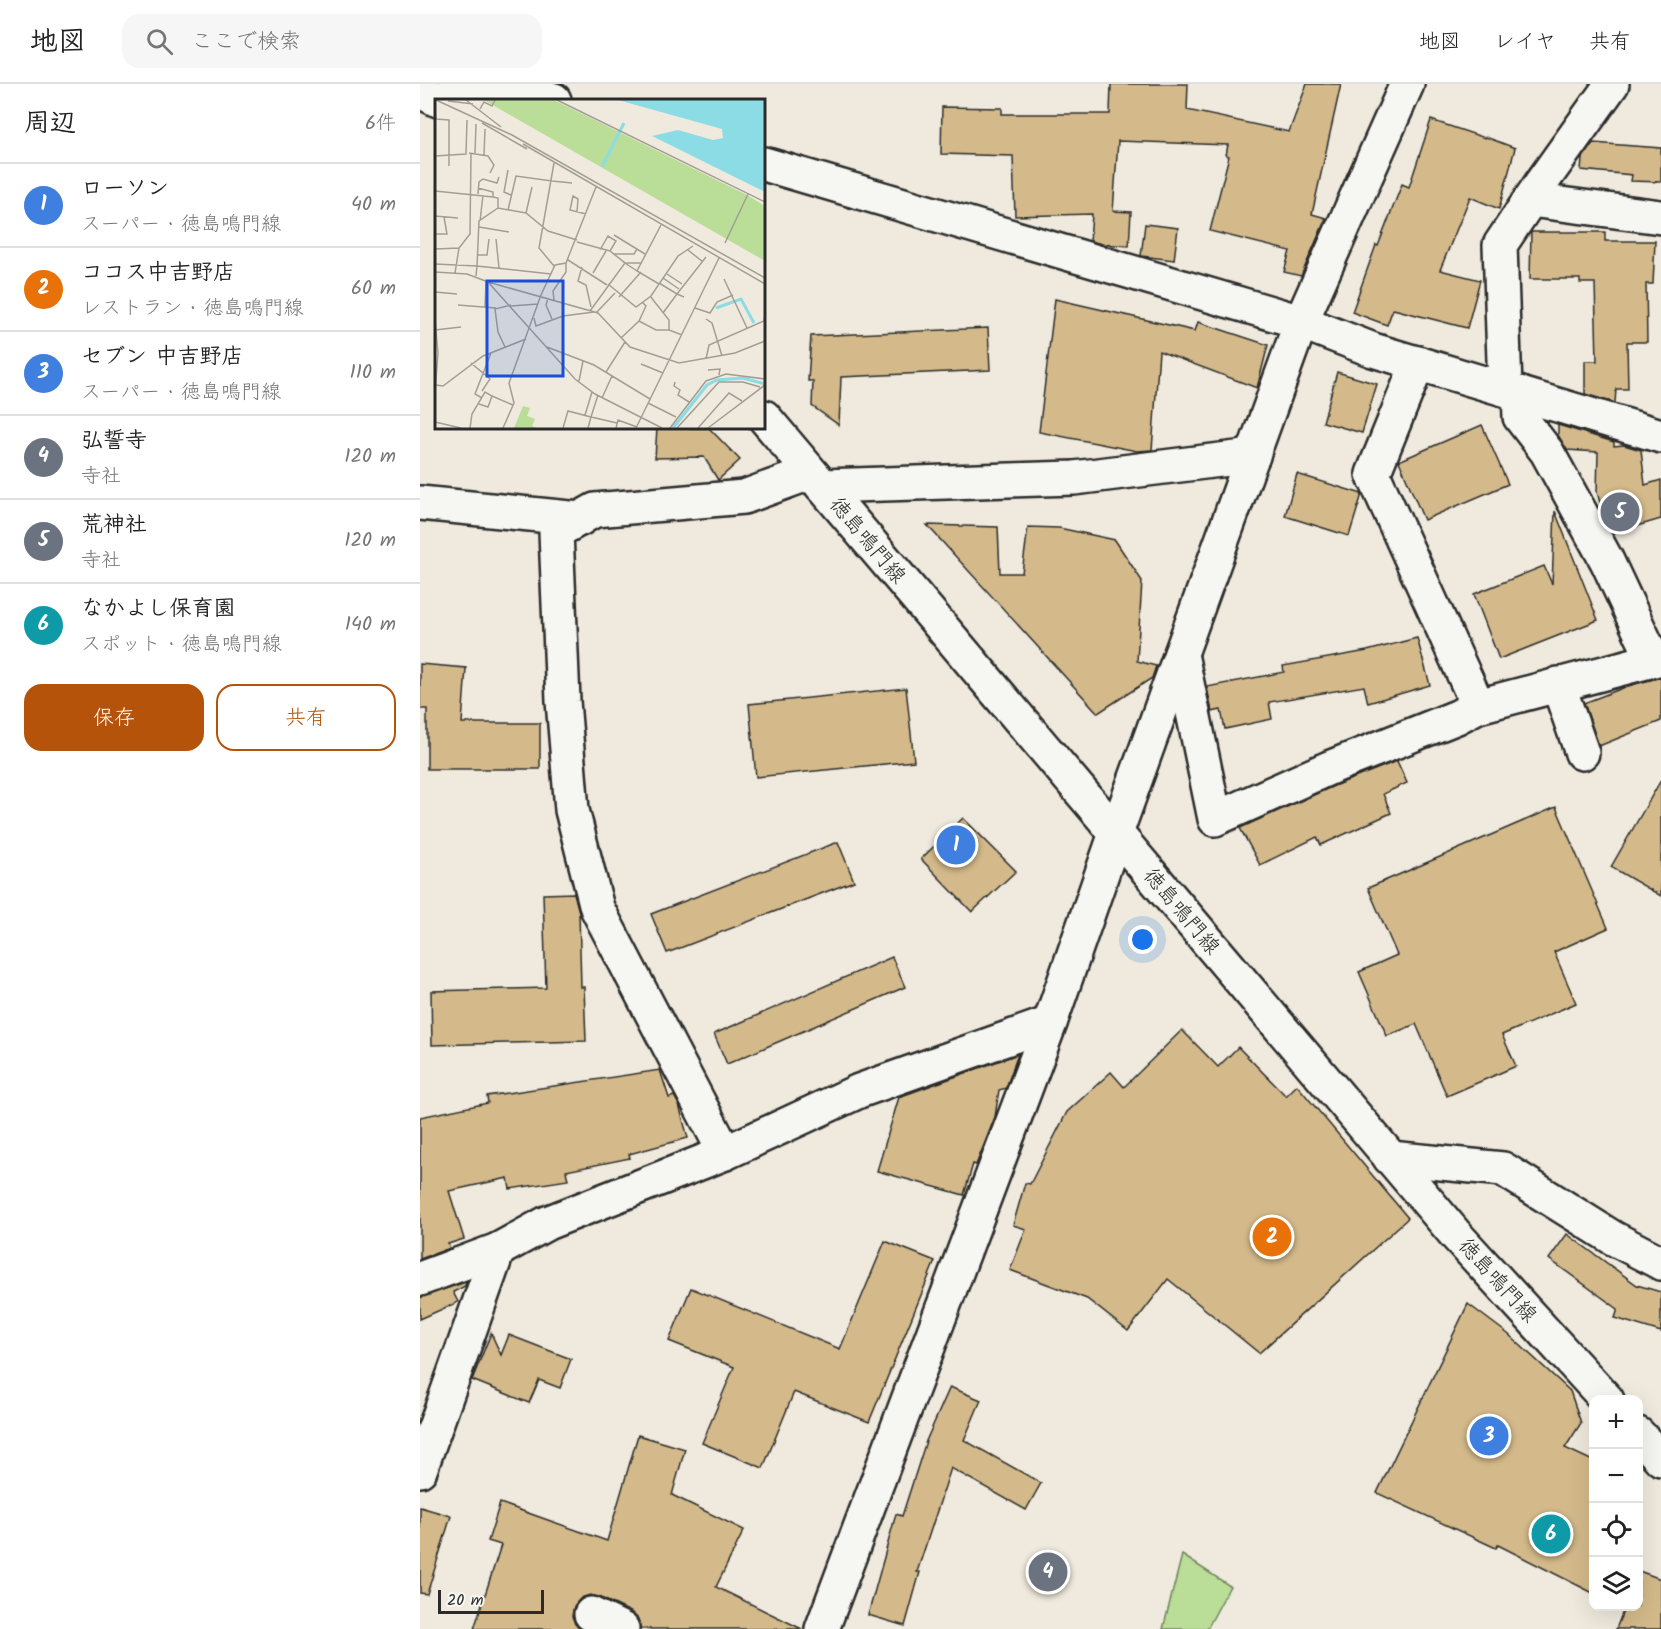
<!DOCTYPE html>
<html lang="ja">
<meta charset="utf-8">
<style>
body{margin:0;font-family:Kalam,"Klee One",sans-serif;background:#f6f6f6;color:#222}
.controls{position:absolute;right:18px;bottom:18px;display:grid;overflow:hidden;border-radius:12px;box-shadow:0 6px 24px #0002}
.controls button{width:54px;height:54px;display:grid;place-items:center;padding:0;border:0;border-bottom:2px solid #e0e0e0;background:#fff;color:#222;font:30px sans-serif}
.scale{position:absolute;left:18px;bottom:15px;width:106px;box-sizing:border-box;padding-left:6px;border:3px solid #2b2b2b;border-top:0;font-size:16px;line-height:21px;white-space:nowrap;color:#2b2b2b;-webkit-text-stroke:4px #f6f6f2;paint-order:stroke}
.you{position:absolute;left:723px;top:856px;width:21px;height:21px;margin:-15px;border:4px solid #fff;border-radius:50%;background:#1a73e8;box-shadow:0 0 0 9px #1a73e833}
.badge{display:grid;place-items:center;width:39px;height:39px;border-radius:50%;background:#b45309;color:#fff;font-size:20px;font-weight:700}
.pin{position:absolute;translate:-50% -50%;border:3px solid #fff;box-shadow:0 2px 6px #0006}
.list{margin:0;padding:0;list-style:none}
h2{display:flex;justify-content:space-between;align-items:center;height:78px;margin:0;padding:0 24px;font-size:26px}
h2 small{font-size:20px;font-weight:400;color:#767676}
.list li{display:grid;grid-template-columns:39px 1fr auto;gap:18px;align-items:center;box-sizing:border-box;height:84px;padding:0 24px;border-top:2px solid #e0e0e0}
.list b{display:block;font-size:22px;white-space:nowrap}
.list p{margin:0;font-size:20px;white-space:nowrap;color:#767676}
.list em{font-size:20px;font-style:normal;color:#767676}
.actions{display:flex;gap:12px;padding:18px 24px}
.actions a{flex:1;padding:14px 0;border:2px solid #b45309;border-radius:18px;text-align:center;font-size:21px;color:#b45309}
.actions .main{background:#b45309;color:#fff}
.icon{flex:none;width:33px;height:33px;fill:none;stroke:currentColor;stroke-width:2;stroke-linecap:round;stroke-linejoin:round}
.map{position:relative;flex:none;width:1241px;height:1545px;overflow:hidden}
header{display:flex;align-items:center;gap:36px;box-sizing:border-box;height:84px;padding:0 30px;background:#fff;border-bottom:2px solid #e0e0e0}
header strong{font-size:28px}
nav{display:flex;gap:33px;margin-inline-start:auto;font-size:21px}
.search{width:420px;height:54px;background:#f6f6f6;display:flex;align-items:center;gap:15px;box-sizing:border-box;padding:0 21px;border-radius:18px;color:#767676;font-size:22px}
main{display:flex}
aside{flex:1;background:#fff}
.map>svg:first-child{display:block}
.green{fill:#badd97;stroke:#728461;stroke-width:1.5}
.building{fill:#d4ba8a;stroke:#2b2b2b;stroke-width:1.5}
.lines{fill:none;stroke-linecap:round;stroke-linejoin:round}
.minor-casing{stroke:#2b2b2b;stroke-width:38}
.major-casing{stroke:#2b2b2b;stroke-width:38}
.minor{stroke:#f6f6f2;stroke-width:33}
.major{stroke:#f6f6f2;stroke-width:33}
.labels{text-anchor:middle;stroke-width:4.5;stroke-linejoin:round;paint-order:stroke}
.street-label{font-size:21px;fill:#2b2b2b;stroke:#f6f6f2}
.inset-river{fill:none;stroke:#8bdce5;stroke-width:3}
.inset-road{fill:none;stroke:#a19e96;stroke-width:1.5}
.view{fill:#1d4ed8;fill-opacity:0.15;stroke:#1d4ed8;stroke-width:3}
.inset-edge{fill:none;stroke:#2b2b2b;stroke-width:3}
</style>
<header>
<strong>地図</strong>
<div class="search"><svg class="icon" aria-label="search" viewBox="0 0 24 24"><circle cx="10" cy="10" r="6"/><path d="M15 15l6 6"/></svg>ここで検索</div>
<nav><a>地図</a><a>レイヤ</a><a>共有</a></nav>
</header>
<main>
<aside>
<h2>周辺<small>6件</small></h2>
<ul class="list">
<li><span class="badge" style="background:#3f7fe0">1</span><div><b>ローソン</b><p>スーパー · 徳島鳴門線</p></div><em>40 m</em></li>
<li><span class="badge" style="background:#e8710a">2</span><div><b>ココス中吉野店</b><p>レストラン · 徳島鳴門線</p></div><em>60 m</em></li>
<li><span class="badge" style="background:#3f7fe0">3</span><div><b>セブン 中吉野店</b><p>スーパー · 徳島鳴門線</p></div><em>110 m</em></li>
<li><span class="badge" style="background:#6b7280">4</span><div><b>弘誓寺</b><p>寺社</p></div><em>120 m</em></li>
<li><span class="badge" style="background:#6b7280">5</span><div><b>荒神社</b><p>寺社</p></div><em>120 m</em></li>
<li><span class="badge" style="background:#0f9aa8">6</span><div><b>なかよし保育園</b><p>スポット · 徳島鳴門線</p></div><em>140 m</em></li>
</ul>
<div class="actions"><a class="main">保存</a><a>共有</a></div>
</aside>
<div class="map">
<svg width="1241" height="1545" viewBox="0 0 1241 1545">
<rect width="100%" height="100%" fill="#efeadd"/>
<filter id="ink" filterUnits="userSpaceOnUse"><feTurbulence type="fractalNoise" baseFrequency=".0167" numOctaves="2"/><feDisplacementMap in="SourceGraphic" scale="12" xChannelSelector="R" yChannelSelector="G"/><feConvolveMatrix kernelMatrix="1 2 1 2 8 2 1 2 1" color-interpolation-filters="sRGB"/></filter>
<g filter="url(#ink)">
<path class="green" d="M762 1471 810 1502 787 1545H743Z"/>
<g class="building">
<path d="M691 0H768L767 26 869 48 887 0H921L892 130 906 134 881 192 864 188 870 167 790 147 809 72 806 71 808 61 698 57 693 127 711 128 709 162 682 160 670 157 672 130 595 132 593 72 521 70 522 23 582 24V30H690Z"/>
<path d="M1011 36 1065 54 1066 53 1095 64 1079 125 1050 113 1020 186 1060 196 1047 244 973 225 967 241 932 228 956 161 958 162 982 100 989 103Z"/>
<path d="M1173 59 1241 64V98L1211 97 1212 91 1161 86 1162 75Z"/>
<path d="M725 140 758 144 754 176 721 172Z"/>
<path d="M1111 148H1185V157H1235L1233 200H1226L1227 258H1207L1208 305H1196L1195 319 1165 310V277H1177L1175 199H1160V195H1110Z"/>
<path d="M635 215 775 247 778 238 848 261 837 304 739 267 732 366 717 367 619 348Z"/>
<path d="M568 244 570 286 421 293 419 341 392 322 393 297H388L391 252Z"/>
<path d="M917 288 957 300 942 349 903 338Z"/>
<path d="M1062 341 1088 400 1004 436 979 377Z"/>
<path d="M1138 341 1194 358V362L1204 361 1221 366 1225 401 1241 396V435L1193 449 1184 433 1177 408 1178 368 1147 366 1138 351Z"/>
<path d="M237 344H289L320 376 298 396 284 373 235 374Z"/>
<path d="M877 390 942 410 929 452 865 432Z"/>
<path d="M1135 427 1178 536 1079 575 1054 510 1124 482 1132 500Z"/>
<path d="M507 441 578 443 580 489H602L608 443 639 444 695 456 722 497 717 577 736 582 732 594 678 629Z"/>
<path d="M997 554 1010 601 948 619 944 602 849 618 852 635 805 645 801 626 792 628 787 603 864 588 863 582 947 567Z"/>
<path d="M0 580 46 584 42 639H120V685H7V625H0Z"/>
<path d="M1241 593V637L1179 662 1164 619 1208 602Z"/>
<path d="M486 604 494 677 336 693 329 620Z"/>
<path d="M977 677 987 699 963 710 971 729 901 761 897 753 840 781 820 744 916 701Z"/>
<path d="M1241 696V812L1191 783Z"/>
<path d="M1136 723 1188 844 1134 868 1156 919 1082 951 1096 982 1027 1012 996 940 967 952 939 888 977 871 948 804Z"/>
<path d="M543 734 596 787 552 828 501 775Z"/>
<path d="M418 758 434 797 247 869 231 830Z"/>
<path d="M154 809 159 828 161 903H164L166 957 12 961 11 907 126 904 123 810Z"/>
<path d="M472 873 485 903 307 980 294 950Z"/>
<path d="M762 946 798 983 818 963 866 1012 877 1001 988 1134 839 1269 748 1195 708 1247 667 1215 590 1186 606 1145 593 1141 605 1099 610 1100 647 1028 691 988 704 1003Z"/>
<path d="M598 970 586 1004 579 1006 575 1033 556 1081 553 1080 544 1111 457 1087 479 1013Z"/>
<path d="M240 986 249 1014 254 1012 259 1021 268 1054 209 1070 210 1074 146 1087 148 1096 90 1105 88 1094 29 1107 44 1155 28 1160 30 1164 0 1175V1033L68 1019 67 1012Z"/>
<path d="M1147 1150 1217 1201 1241 1208V1248L1195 1234 1198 1225 1129 1175Z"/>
<path d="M465 1157 515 1177 449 1338 374 1308 343 1384 282 1359 314 1283 249 1257 271 1204 420 1265Z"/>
<path d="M46 1198 45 1202 33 1208 38 1218 0 1235V1213Z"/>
<path d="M1048 1220 1088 1250 1150 1307 1161 1339 1145 1364 1173 1377V1509L1078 1461 1076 1464 957 1409Z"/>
<path d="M71 1249 81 1271 89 1251 151 1275 140 1304 119 1296 109 1319 52 1296Z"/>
<path d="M530 1303 561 1316 544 1356 621 1399 606 1426 531 1384 497 1488H500L485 1542 448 1531 476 1430 482 1432 506 1357Z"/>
<path d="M218 1351 265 1365 252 1411 324 1446 296 1503 382 1545H221L218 1535 211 1528 179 1513 170 1511 161 1514 154 1522 152 1532 155 1540 161 1545H54L81 1461 68 1457 80 1419 187 1457Z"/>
<path d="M0 1423 31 1432 7 1510 0 1509Z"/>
<path d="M1219 1487 1241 1495V1545H1196L1205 1522H1218Z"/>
</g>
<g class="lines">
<g class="minor-casing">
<g id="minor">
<path d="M20 16 46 0 91 2 134 16"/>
<path d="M344 80 881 238 953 266 1241 352"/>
<path d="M1110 116 1241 133"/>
<path d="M998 279 953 390 1058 622"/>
<path d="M1085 305 1080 161 1122 98 1192 0"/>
<path d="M1099 309 1100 333 1127 368 1187 477 1233 575"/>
<path d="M402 402 654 394 833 372"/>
<path d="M0 419 160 435"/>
<path d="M761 570 795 735 909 684 1037 633 1058 622 1241 574"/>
<path d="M1138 600 1162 669"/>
<path d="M305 1069 177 824 152 726 143 617 136 448 175 426 324 413 390 389"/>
<path d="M970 1074 1083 1085 1193 1154 1241 1179"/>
<path d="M0 1195 78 1166 127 1139 305 1069 439 1007 630 939"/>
<path d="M0 1386 78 1166"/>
<path d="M171 1530 202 1545"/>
<path d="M402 1545 630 939 696 749 881 238 987 0"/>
</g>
</g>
<g class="major-casing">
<g id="major">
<path d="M0 7 18 16"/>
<path d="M344 333 1036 1151 1187 1316"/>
<path d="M1218 1350 1241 1375"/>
</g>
</g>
<use href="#minor" class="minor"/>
<use href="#major" class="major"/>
</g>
</g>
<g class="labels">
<g class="street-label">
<text transform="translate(448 456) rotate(50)" y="7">徳島鳴門線</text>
<text transform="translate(762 827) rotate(50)" y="7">徳島鳴門線</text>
<text transform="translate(1078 1196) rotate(48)" y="7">徳島鳴門線</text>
</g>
</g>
<g transform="translate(15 15)">
<rect width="330" height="330" fill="#efeadd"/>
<path d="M49 1H119L312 96 330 107V162ZM88 307 95 309 92 317 100 320 97 327 102 329H79Z" fill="#badd97"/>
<path d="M183 1H330V93L217 37 243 31 278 41 288 39 287 30Z" fill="#8bdce5"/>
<path class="inset-river" d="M167 68 189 24M281 209 306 200 319 224M238 329 272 286 282 281 308 279 330 285"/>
<path class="inset-road" d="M1 1 77 36 330 179M31 1 66 28M122 1 330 103M13 2 38 5M45 10 49 3 57 7 60 1M0 13 1 20 14 21V67M47 24 92 50M88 45 330 185M34 54 53 57 59 66 55 74M40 54 41 25M49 56 50 30M0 57 31 55 32 21M119 64 104 149 119 167M73 71 69 93 76 96M117 82 137 84M43 89 58 93V98M0 92 58 98 63 99V109M43 95 44 83 48 80 62 84 64 78M73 111 81 77 117 82M142 113 143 100 138 97 135 111 151 115M91 114 97 88M0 117 23 119M45 122 48 96M44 128 74 133M0 135H12L9 118M179 136 210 155M61 140 64 169M142 143 175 152 190 164 155 212M290 144 313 95M0 150 24 149M165 151 173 137 181 142 175 152M253 151 268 163M178 155H199L202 150M42 156H52L54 140M133 161 172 186M0 165 42 167 41 177M147 168 143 182 151 186 156 208M202 172 190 164H206M0 173 32 175 53 183 140 280 160 295 227 329M20 174 24 149 35 135 36 54M158 174 171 152M116 175 42 167 44 122 63 109 91 114 113 132 142 141M232 175 247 185M228 179 244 190M289 180 312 229M53 183 163 214 195 248 244 264 300 254 330 242M224 184 242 195 271 158M173 185 201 208 216 197 243 157 258 147M224 185 202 172 226 126M0 193 22 195M215 197 234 221V231L247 236M184 198 206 173M113 199 111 206 117 220M119 201 118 192 131 173V164M23 206 61 209M76 207 103 205M50 208 51 182M260 209 275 214 282 203 298 196M161 214 180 194M228 214 242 195 249 198M99 219 101 227 128 217 159 213M271 220 277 224 287 257M0 221 3 254 0 293M204 222 221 231H234M0 231 26 228M186 239 204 222 211 207 207 203M70 248 63 233 60 210 76 206M112 248 159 266 215 300M271 260 274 246 329 222 330 214M36 264 55 280 47 292M206 265 228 274M273 271 285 270 284 276M171 273 190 243M144 282 148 262M240 283 239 287 245 291 243 296 254 303M1 286 8 287 48 257 91 240M57 297 78 306M47 299 40 295 56 254M167 299 177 277M213 304 241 318M150 316 157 293M0 323 26 329M35 329 37 315 50 293 57 297 53 308 44 305M68 329 79 304 74 284 106 196 120 166 131 164 161 88M128 329 133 312 156 318 163 296M153 329 156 318 182 324M181 329 183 321 202 328M201 329 284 159M235 329 271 282 291 275 330 280M242 329 284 283H308L325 288M263 329 294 294 307 302M273 329 330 286"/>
<path class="view" d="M52 182H128V277H52Z"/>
<rect width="330" height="330" class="inset-edge"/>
</g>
</svg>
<div class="controls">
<button>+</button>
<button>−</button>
<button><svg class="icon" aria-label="locate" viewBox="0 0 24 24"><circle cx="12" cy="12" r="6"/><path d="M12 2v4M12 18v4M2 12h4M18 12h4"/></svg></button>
<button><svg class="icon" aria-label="layers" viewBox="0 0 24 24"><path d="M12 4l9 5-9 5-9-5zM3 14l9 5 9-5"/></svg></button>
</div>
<div class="scale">20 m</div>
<div class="you"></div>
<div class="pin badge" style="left:536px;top:761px;background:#3f7fe0">1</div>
<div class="pin badge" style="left:852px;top:1153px;background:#e8710a">2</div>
<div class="pin badge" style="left:1069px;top:1352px;background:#3f7fe0">3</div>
<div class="pin badge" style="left:628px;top:1488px;background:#6b7280">4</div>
<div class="pin badge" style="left:1200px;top:428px;background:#6b7280">5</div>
<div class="pin badge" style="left:1131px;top:1450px;background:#0f9aa8">6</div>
</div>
</main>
